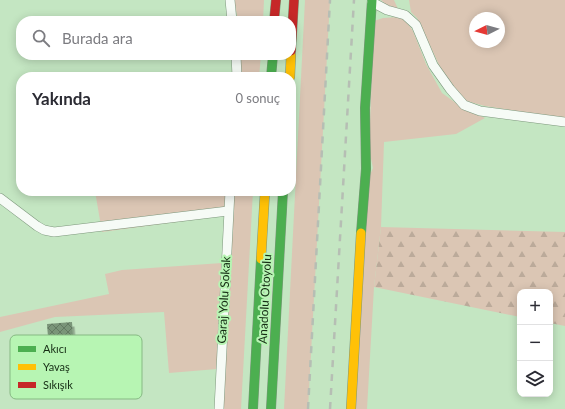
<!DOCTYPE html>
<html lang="tr">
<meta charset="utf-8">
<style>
body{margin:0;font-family:Lato,sans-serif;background:#f7f7f7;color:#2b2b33}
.controls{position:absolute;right:12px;bottom:12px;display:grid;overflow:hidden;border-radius:8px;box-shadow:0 2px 10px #0003}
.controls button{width:36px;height:36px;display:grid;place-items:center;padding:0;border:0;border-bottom:1px solid #e1e1e2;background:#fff;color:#2b2b33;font:20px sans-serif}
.compass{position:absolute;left:469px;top:12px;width:36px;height:36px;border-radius:50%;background:#fff;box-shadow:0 2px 10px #0003;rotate:264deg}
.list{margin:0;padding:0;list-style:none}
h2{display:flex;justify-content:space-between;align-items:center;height:52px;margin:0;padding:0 16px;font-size:17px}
h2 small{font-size:13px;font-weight:400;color:#7c7c81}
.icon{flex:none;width:22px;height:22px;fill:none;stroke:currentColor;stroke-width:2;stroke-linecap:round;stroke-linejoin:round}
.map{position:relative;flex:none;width:565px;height:409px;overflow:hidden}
.search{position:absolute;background:#fff;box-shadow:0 2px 10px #0003;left:16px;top:16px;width:280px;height:44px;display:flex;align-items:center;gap:10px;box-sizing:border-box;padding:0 14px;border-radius:16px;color:#7c7c81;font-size:15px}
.panel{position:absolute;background:#fff;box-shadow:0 2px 10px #0003;left:16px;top:72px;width:280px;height:124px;border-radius:16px}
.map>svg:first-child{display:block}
.grass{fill:#dbc6b4;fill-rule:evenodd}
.forest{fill:url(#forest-firs)}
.building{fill:url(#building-cross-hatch);filter:url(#shadow)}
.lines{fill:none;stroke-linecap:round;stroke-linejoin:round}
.street-casing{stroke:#7d977c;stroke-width:10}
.fast-casing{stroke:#7d977c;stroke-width:10}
.slow-casing{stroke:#7d977c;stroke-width:10}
.jam-casing{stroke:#7d977c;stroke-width:10}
.street{stroke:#f6fbf6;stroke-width:9}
.fast{stroke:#4caf50;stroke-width:9}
.slow{stroke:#ffc107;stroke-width:9}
.jam{stroke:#c62828;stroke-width:9}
.rail{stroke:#b6beb4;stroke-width:2.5;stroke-dasharray:7 7;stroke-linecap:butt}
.labels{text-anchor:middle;stroke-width:4;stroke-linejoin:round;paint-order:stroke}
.street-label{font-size:12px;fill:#152d14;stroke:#b7f5b3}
.key{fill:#b7f5b3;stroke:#86b983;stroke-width:1}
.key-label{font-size:11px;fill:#152d14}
</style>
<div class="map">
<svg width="565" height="409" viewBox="0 0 565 409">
<defs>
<pattern id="forest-firs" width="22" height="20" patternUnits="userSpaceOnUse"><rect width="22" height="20" fill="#dbc6b4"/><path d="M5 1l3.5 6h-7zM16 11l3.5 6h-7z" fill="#bbaa9a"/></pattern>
<pattern id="building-cross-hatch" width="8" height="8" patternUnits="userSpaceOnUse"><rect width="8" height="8" fill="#7a9579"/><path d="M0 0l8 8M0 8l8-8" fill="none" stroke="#637a62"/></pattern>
<filter id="shadow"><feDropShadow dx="2.5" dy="4.5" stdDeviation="0" flood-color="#0004"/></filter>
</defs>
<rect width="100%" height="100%" fill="#c4e6c2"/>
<g class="grass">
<path d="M234 0H264L263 21H238Z"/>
<path d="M305 0H330L308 409H284Z"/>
<path d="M381 0H394L398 9 389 8Z"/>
<path d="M409 0H565V119L485 106 466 101 453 89 440 67 417 18 411 12ZM475 18H499V42H475Z"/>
<path d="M398 17 404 18 413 31 426 64 442 93 460 106 485 118 456 134 384 142 381 227 374 287 367 409H354L369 177 373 168 369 149 374 21 383 18Z"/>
<path d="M239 55H261L259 77H238Z"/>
<path d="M95 191H227L225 205 221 216 102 232Z"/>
<path d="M232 191H253L241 409H220Z"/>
<path d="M222 263 217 369 169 373 164 312 55 317 0 332V317L109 294 105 274 122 270Z"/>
</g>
<path class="forest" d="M381 227 565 232V326L550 323V292H520V317L374 287Z"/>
<path class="building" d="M72 322 76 375 51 377 47 324Z"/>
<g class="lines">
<g class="street-casing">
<g id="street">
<path d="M230 0 232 21"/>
<path d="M372 2 387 10 405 15 416 25 433 65 450 89 464 105 480 111 565 122"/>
<path d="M236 55 237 77"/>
<path d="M0 198 37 226 44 230 54 232 228 211"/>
<path d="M219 409 230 191"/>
</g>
</g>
<g class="fast-casing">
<g id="fast">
<path d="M271 77 273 55"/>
<path d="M361 233 366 169 365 108 372 0"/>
<path d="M253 409 261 259"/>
<path d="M271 409 283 191"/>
</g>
</g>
<g class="slow-casing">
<g id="slow">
<path d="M290 77 291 55"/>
<path d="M261 259 265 191"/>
<path d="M351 409 361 233"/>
</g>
</g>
<g class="jam-casing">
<g id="jam">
<path d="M274 21 276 0"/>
<path d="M291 51 294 0"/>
</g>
</g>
<use href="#street" class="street"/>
<use href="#fast" class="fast"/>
<use href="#slow" class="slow"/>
<use href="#jam" class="jam"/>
<g class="rail">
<path d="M308 409 330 0"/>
<path d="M330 409 354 0"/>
</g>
</g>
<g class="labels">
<g class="street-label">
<text transform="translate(265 299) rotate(-87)" y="4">Anadolu Otoyolu</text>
<text transform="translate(224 300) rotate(-87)" y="4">Garaj Yolu Sokak</text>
</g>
</g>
<rect x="10" y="335" width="132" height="64" rx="6" class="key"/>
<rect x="18" y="346" width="18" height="6" fill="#4caf50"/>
<rect x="18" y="364" width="18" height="6" fill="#ffc107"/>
<rect x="18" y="382" width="18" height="6" fill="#c62828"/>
<g class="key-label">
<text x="43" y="353">Akıcı</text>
<text x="43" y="371">Yavaş</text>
<text x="43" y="389">Sıkışık</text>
</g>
</svg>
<div class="controls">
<button>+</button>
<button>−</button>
<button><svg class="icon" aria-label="layers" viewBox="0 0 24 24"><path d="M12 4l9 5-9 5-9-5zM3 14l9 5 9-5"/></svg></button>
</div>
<svg class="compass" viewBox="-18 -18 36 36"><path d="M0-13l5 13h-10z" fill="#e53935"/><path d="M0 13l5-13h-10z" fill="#7c7c81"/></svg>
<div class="search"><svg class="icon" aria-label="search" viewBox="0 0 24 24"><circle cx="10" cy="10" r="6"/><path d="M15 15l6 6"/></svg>Burada ara</div>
<section class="panel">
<h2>Yakında<small>0 sonuç</small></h2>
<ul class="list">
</ul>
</section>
</div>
